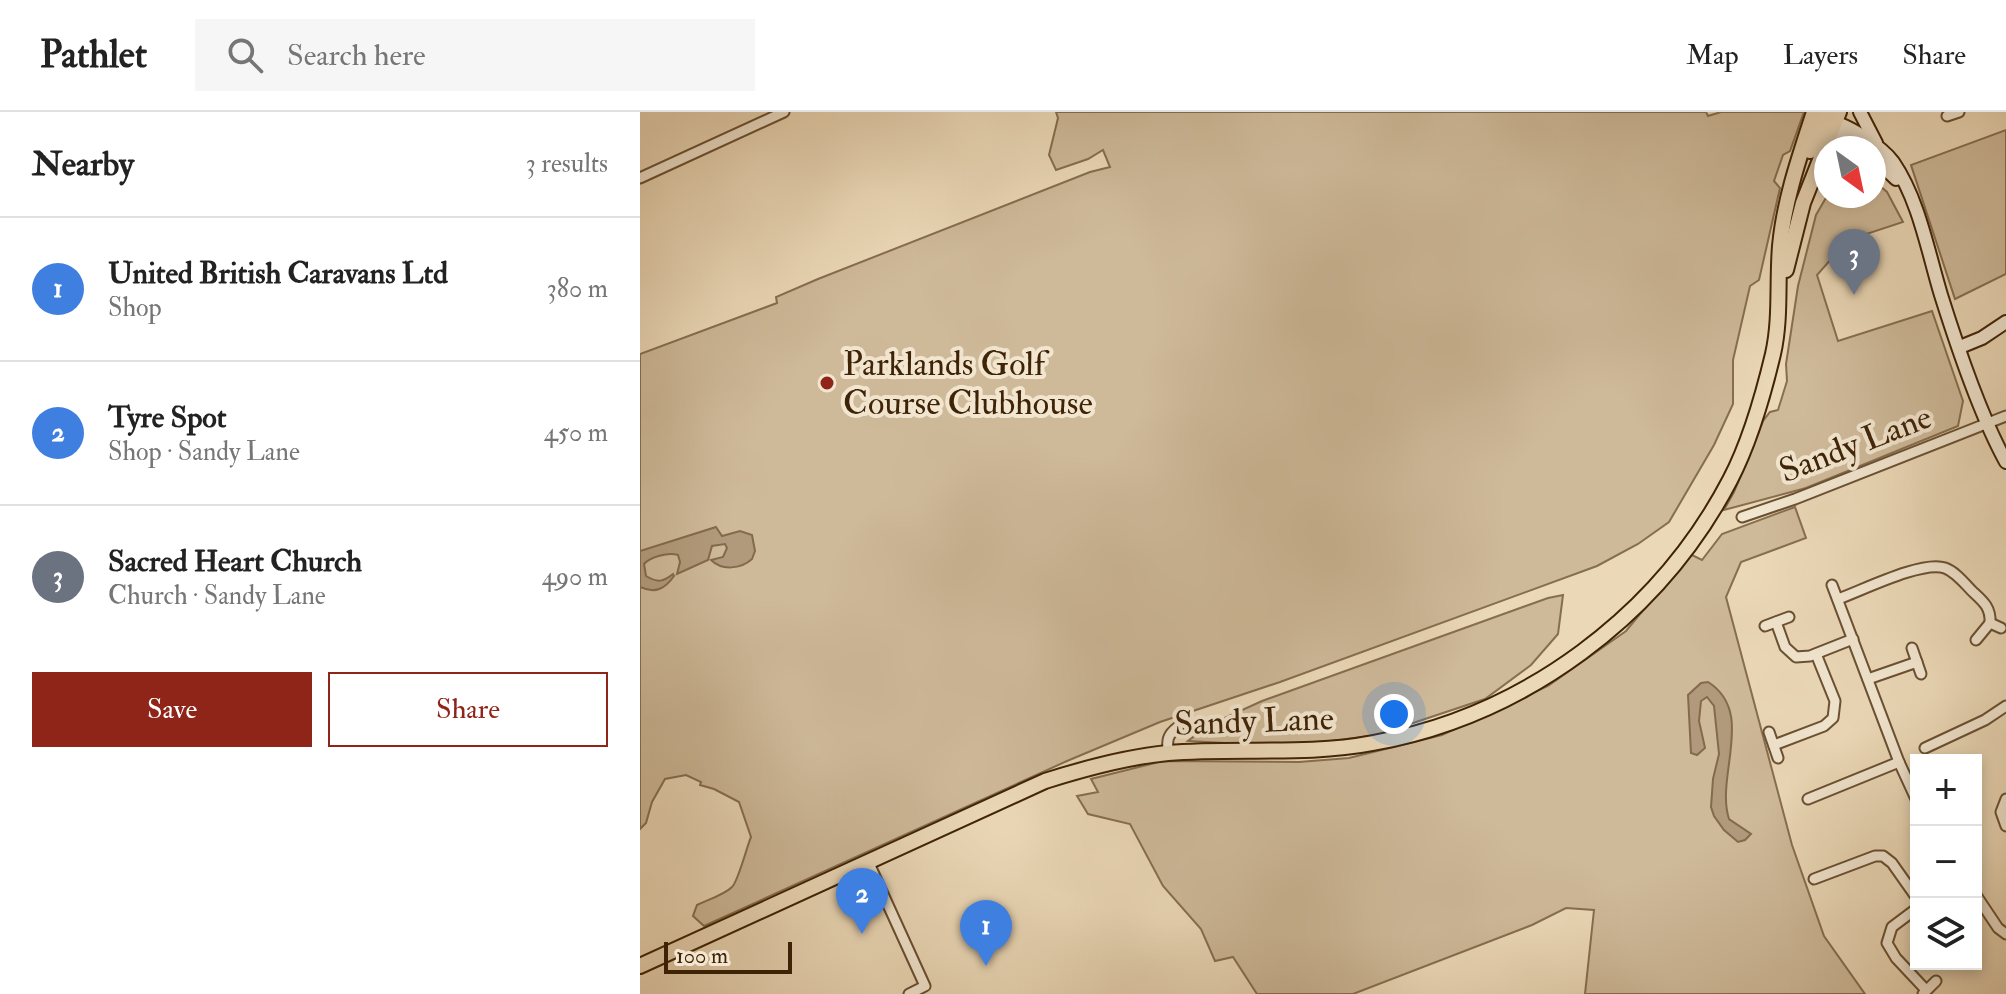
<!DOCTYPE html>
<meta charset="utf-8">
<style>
body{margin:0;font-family:"IM FELL Double Pica",serif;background:#f6f6f6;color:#222}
.controls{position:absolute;right:24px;bottom:24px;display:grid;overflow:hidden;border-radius:0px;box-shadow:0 4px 12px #0003}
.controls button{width:72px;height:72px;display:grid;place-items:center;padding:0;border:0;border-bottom:2px solid #e0e0e0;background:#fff;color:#222;font:40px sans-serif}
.compass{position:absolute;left:1174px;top:24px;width:72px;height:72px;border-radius:50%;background:#fff;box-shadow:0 4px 12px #0003;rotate:147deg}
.scale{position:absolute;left:24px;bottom:20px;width:128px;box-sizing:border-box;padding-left:8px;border:4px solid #3f2306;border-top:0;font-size:22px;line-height:28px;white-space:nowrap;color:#3f2306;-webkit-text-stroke:6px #f2e6d0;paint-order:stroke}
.you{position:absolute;left:754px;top:602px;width:28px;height:28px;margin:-20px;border:6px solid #fff;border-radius:50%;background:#1a73e8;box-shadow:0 0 0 12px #1a73e833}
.badge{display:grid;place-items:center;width:52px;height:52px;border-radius:50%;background:#8f2418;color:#fff;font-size:26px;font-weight:700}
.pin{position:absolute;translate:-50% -66px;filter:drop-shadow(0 2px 4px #0008)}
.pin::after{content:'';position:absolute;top:42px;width:28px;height:24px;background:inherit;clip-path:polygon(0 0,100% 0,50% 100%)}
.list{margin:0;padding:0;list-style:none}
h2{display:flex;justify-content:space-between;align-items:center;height:104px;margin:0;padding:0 32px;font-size:34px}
h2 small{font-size:26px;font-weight:400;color:#767676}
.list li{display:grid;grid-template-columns:52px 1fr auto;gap:24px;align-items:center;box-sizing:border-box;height:144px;padding:0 32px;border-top:2px solid #e0e0e0}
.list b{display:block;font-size:30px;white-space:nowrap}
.list p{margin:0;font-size:26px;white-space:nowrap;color:#767676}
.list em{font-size:26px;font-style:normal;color:#767676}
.actions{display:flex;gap:16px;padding:24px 32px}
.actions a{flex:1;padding:18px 0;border:2px solid #8f2418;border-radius:0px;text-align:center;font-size:28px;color:#8f2418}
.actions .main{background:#8f2418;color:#fff}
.icon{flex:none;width:44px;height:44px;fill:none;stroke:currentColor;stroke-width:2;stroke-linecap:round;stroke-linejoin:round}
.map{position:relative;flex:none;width:1366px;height:882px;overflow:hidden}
header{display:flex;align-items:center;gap:48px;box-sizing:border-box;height:112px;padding:0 40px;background:#fff;border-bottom:2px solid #e0e0e0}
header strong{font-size:38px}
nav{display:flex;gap:44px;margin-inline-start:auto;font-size:28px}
.search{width:560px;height:72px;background:#f6f6f6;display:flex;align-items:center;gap:20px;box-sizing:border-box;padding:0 28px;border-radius:0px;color:#767676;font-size:30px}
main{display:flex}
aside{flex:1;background:#fff}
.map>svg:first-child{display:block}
.green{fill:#ceb999;stroke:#866e50;stroke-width:2}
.water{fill:#b19a7b;stroke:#836a4c;stroke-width:2}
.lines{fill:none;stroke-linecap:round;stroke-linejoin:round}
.street-casing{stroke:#6a5032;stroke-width:13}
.secondary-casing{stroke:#3f2306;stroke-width:16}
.primary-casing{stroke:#3f2306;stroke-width:18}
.street{stroke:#f2e6d0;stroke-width:9}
.secondary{stroke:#f2e6d0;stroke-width:12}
.primary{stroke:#ebd8b7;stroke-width:14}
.poi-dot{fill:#8f2418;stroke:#f2e6d0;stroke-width:3}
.labels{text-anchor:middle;stroke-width:8;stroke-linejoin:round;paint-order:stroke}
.poi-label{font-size:34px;fill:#3f2306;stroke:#f2e6d0;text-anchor:start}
.street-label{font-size:34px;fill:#3f2306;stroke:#f2e6d0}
</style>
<header>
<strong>Pathlet</strong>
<div class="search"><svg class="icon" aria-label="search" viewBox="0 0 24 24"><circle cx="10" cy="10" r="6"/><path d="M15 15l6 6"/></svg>Search here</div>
<nav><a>Map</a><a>Layers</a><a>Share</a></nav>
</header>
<main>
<aside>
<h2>Nearby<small>3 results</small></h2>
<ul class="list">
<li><span class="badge" style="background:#3f7fe0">1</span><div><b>United British Caravans Ltd</b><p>Shop</p></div><em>380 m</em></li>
<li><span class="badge" style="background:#3f7fe0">2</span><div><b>Tyre Spot</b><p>Shop · Sandy Lane</p></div><em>450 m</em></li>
<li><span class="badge" style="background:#6b7280">3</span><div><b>Sacred Heart Church</b><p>Church · Sandy Lane</p></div><em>490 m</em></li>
</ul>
<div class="actions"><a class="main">Save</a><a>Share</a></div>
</aside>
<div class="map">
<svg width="1366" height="882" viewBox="0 0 1366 882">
<rect width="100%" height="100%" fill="#ebd8b7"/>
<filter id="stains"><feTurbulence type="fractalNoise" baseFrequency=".0025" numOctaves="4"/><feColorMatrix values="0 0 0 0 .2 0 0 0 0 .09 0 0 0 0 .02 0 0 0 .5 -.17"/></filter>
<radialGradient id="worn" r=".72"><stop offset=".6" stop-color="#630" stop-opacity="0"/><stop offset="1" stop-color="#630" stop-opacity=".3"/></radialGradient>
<g class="green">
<path d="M416 0H1066L1068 4 1081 0H1164L1150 39 1143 43 1134 69 1140 76 1119 168 1110 174 1093 248V292L1074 333 1029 410 998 432 957 454 640 570 520 610 427 649 64 814 53 804 57 793C67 788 84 783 92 775 98 770 107 734 111 725L99 690 74 677 60 673 61 670 46 663 25 667 12 690 6 711 0 717V242L137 191 136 185 178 167 450 60 470 55 463 38 448 47 416 58 409 43 418 6Z"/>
<path d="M1366 18V162L1315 187 1271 53Z"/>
<path d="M1234 69 1247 80 1263 110 1208 128 1177 163 1198 229 1292 199 1323 289 1318 314 1166 376 1084 398 1094 380 1123 309 1130 300 1138 298 1147 269 1146 252 1158 174 1176 103 1187 84H1234Z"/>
<path d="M1155 395 1166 426 1101 450 1086 485 1152 733 1184 824 1225 882H945L954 798 926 796 892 813 713 882H617L593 845 575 849 561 817 523 774 490 712 448 702 437 684 458 680 451 667 523 649 659 650 709 646 802 623 908 574 986 519 1050 442 1062 448 1082 422Z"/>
<path d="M923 483 918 522 891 553 845 587 737 623 677 631 604 632 548 629 569 613 622 589 908 486Z"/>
</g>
<g class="water">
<path d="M76 415 82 424 100 419 112 423 115 439 112 447C101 457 82 459 71 448L83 445 87 436 85 432 72 434 68 448 37 462 40 450 38 443C28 440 10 445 4 452L6 464C18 471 23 470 33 462L34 464C25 477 15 482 0 475V439Z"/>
<path d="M1068 570C1116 600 1075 664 1089 707L1111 722 1105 728 1098 730 1084 718 1074 704 1071 695 1073 667 1079 642 1074 594 1067 585 1061 589 1059 609 1065 636 1057 643 1051 641 1048 583 1061 571Z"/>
</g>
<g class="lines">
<g class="street-casing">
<g id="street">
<path d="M1307 4 1319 0"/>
<path d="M0 66 144 0"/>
<path d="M1102 405 1155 387 1366 304"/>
<path d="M1192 473 1259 650 1276 687"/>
<path d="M1198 487C1221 479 1282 448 1305 456 1316 460 1325 472 1333 480 1344 490 1351 496 1350 511"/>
<path d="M1136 510 1145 535 1156 545 1170 544 1213 527"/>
<path d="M1125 514 1149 505"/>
<path d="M1336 528 1350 511 1361 516"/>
<path d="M1272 536 1281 562"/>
<path d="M1228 567 1277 550"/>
<path d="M1129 620 1138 646"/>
<path d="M1134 633 1184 614 1193 606 1195 589 1176 542"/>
<path d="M1285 636 1345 608 1366 594"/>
<path d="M528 641C527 628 527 623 538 615"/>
<path d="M1168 687 1259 650"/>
<path d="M1366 687 1361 700 1366 714"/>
<path d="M228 749 285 874 269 882"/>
<path d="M1174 767 1235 744H1243L1252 751 1276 785"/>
<path d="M1336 783 1358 816 1366 822"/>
<path d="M1276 797 1252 815 1247 831 1256 846 1286 878"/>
<path d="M1283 882 1296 869"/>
</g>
</g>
<g class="secondary-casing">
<g id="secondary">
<path d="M1220 0 1236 31"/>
<path d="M1186 9C1204 9 1242 35 1253 50 1279 88 1288 140 1301 183 1317 234 1340 303 1366 350"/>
<path d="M1186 16 1220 36"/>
<path d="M1234 46 1256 67"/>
<path d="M1320 235 1342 226 1366 210"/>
</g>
</g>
<g class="primary-casing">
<g id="primary">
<path d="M1170 39 1186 0"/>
<path d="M1146 158 1163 91 1199 0"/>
<path d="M0 854 405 669C446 656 486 645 528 641 596 635 666 644 733 631 884 604 1019 504 1090 368 1110 330 1123 284 1133 242 1141 207 1137 171 1140 134 1144 89 1160 43 1174 0"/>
</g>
</g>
<use href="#street" class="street"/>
<use href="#secondary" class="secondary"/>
<use href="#primary" class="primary"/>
</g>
<circle class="poi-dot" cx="187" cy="271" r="8"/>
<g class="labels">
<g class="poi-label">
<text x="203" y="263">Parklands Golf<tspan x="203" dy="39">Course Clubhouse</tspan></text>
</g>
<g class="street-label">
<text transform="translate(1215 331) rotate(-21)" y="12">Sandy Lane</text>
<text transform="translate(614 608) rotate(-2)" y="12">Sandy Lane</text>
</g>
</g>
<rect width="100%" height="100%" filter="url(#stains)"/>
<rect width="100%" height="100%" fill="url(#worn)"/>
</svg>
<div class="controls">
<button>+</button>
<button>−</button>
<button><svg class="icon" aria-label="layers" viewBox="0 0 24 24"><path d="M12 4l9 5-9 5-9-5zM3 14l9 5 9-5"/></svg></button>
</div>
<svg class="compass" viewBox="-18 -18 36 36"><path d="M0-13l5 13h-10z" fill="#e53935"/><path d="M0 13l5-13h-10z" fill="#767676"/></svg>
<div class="scale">100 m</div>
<div class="you"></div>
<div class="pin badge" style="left:346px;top:854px;background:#3f7fe0">1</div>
<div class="pin badge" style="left:222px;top:822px;background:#3f7fe0">2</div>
<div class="pin badge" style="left:1214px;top:183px;background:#6b7280">3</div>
</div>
</main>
